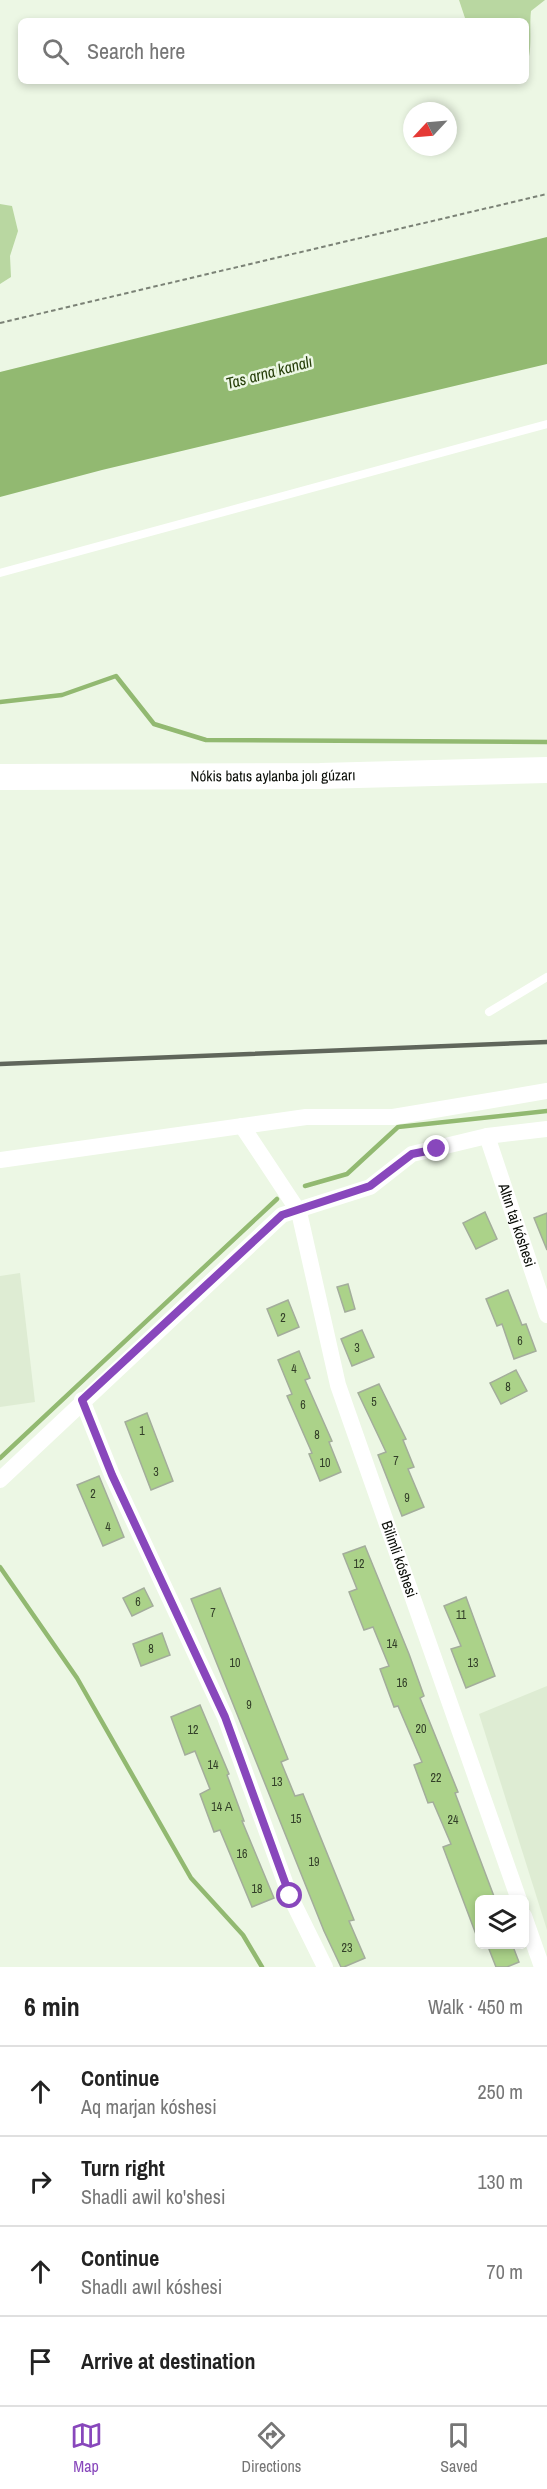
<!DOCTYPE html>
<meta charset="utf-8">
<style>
body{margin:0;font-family:"Archivo Narrow",sans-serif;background:#f2f2f2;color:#222}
.controls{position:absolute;right:18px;bottom:18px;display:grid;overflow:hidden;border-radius:9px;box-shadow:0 3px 9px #0003}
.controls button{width:54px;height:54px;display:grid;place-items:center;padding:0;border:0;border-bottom:2px solid #e0e0e0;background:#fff;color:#222;font:30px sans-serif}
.compass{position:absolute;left:403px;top:102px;width:54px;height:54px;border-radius:50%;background:#fff;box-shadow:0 3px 9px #0003;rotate:244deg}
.stop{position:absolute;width:18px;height:18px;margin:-14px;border:4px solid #8847bc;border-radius:50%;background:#fff}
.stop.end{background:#8847bc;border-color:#fff;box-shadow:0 2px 6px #0008}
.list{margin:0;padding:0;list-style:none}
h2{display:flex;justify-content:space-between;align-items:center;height:78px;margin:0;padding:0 24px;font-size:26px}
h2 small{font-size:20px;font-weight:400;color:#767676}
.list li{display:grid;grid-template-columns:39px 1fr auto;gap:18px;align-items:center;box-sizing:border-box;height:90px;padding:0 24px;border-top:2px solid #e0e0e0}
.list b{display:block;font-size:22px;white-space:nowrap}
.list p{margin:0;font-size:20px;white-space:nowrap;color:#767676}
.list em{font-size:20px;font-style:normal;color:#767676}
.icon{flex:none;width:33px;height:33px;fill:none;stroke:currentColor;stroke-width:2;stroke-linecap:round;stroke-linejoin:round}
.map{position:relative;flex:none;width:547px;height:1967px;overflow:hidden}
.search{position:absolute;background:#fff;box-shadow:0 3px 9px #0003;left:18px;right:18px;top:18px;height:66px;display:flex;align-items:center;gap:15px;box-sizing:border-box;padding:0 21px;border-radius:9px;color:#767676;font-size:22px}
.sheet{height:438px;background:#fff}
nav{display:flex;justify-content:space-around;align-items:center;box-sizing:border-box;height:84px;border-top:2px solid #e0e0e0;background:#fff;font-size:16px;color:#767676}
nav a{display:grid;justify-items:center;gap:3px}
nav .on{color:#8847bc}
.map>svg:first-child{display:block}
.built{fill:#deecd3}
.green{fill:#b9d7a1}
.water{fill:#92b971}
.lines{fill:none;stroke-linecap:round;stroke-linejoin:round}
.stream{stroke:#92b971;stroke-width:4.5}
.building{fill:#abd289;stroke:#a3ad9b;stroke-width:1.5}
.path{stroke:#7b8276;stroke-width:2;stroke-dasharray:4.5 3;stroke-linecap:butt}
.lane{stroke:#fff;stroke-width:8}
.street{stroke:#fff;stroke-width:16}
.primary{stroke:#fff;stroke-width:26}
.rail{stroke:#60665b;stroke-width:4.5}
.route{stroke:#8847bc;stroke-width:8}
.labels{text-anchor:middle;stroke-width:5;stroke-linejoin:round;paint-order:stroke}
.number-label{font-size:12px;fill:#323e28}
.street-label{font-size:15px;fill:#0a0d07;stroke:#ecf7e4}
.water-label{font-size:16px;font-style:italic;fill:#263e09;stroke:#ecf7e4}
</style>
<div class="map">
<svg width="547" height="1967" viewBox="0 0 547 1967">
<rect width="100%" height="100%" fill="#ecf7e4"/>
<g class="built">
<path d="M20 1273 35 1402 0 1407V1276Z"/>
<path d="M547 1686V1930L479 1714Z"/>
</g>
<g class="green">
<path d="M459 0H545L531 11C529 28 533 52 526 66V21H466Z"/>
<path d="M0 204 12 206 18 231 10 256 11 277 0 284Z"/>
</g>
<path class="water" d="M547 237V364L102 470 0 497V372Z"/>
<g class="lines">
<g class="stream">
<path d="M0 702 62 695 116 676 154 724 206 740 547 742"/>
<path d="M305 1186 347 1174 398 1127 547 1111"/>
<path d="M0 1458 277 1199"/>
<path d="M0 1567 77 1678 191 1878 243 1935 262 1967"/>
</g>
</g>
<g class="building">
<path d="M485 1212 497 1239 476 1249 463 1223Z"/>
<path d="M547 1213V1250L534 1218Z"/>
<path d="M348 1284 355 1309 345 1312 337 1287Z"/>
<path d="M508 1290 522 1325 526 1324 536 1351 514 1359 502 1324 497 1326 486 1299Z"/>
<path d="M288 1300 299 1327 278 1336 267 1309Z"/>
<path d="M362 1330 374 1357 352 1366 341 1339Z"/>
<path d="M299 1351 310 1378 305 1380 332 1441 329 1442 341 1472 320 1481 309 1454 312 1453 287 1396 292 1394 278 1360Z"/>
<path d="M516 1370 527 1391 501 1404 490 1383Z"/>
<path d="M379 1384 406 1439 403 1440 414 1467 408 1469 424 1507 402 1516 378 1455 386 1452 358 1393Z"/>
<path d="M147 1413 173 1481 151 1490 125 1422Z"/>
<path d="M99 1476 124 1537 103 1546 77 1485Z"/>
<path d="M365 1546 409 1654 424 1696 420 1698 458 1792 455 1793 495 1899H480V1945L443 1847 451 1844 433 1802 428 1803 414 1765 422 1762 398 1706 394 1707 380 1669 389 1666 373 1627 364 1630 349 1592 357 1589 343 1554Z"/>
<path d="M144 1588 153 1606 132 1616 123 1598Z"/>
<path d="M220 1588 288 1759 281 1762 295 1796 303 1794 354 1920 349 1921 365 1958 344 1967H341L324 1931 191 1599Z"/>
<path d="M466 1597 495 1676 466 1688 451 1649 461 1646 444 1606Z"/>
<path d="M162 1633 170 1655 141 1666 133 1644Z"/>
<path d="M200 1705 229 1774 227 1775 244 1821H242L274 1898 252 1907 220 1830 214 1832 200 1794 210 1789 195 1751 185 1755 171 1717Z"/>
<path d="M487 1944H512L519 1962 507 1967H496Z"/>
</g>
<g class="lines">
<path class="path" d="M0 323 547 194"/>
<g class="lane">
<path d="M0 573 547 424"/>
<path d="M489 1012 547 977"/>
</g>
<g class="street">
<path id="s1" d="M242 1126 299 1212 338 1385 519 1900"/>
<path id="s2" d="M487 1136 547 1315"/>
<path d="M0 1160 306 1117H393L547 1091"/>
<path d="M82 1400 112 1475 225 1717 290 1896 325 1967"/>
<path d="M0 1480 282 1215 370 1187 412 1154 487 1136 547 1129"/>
<path d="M524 1916 542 1967"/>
</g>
<path class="primary" id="s3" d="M0 777 320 776 547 770"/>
<path class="rail" d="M0 1064 547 1042"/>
</g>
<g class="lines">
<path class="route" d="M290 1896 225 1717 112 1475 82 1400 282 1215 370 1186 412 1154 437 1149"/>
</g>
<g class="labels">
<g class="number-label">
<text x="283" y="1322">2</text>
<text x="520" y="1345">6</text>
<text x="357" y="1352">3</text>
<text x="294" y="1373">4</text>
<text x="508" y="1391">8</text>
<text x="374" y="1406">5</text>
<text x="303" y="1409">6</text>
<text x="142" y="1435">1</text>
<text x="317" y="1439">8</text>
<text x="396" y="1465">7</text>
<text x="325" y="1467">10</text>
<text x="156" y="1476">3</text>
<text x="93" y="1498">2</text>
<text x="407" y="1502">9</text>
<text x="108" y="1531">4</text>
<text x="359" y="1568">12</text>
<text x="138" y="1606">6</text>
<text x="213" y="1617">7</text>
<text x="461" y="1619">11</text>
<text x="392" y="1648">14</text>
<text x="151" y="1653">8</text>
<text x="235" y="1667">10</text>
<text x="473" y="1667">13</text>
<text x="402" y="1687">16</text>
<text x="249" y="1709">9</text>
<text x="421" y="1733">20</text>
<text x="193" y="1734">12</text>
<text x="213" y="1769">14</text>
<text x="436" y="1782">22</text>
<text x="277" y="1786">13</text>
<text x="222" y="1811">14 А</text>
<text x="296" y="1823">15</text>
<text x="453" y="1824">24</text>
<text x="242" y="1858">16</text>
<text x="314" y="1866">19</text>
<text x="257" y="1893">18</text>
<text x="347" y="1952">23</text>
</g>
<g class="street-label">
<text dy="5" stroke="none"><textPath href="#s3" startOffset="273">Nókis batıs aylanba jolı gúzarı</textPath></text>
<text dy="5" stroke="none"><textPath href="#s2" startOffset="94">Altın taj kóshesi</textPath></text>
<text dy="5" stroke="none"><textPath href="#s1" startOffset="465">Bilimli kóshesi</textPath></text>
</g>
<g class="water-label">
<text transform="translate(269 372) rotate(-15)" y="6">Tas arna kanalı</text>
</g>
</g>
</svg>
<div class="controls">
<button><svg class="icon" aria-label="layers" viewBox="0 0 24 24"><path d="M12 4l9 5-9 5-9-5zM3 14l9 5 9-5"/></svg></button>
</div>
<svg class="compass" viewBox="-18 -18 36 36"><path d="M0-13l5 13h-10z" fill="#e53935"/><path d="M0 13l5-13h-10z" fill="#767676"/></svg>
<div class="stop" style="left:290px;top:1896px"></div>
<div class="stop end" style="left:437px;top:1149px"></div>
<div class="search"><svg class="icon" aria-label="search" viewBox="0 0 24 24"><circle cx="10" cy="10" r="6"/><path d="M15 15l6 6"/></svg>Search here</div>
</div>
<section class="sheet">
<h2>6 min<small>Walk · 450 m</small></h2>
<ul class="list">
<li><svg class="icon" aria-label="ahead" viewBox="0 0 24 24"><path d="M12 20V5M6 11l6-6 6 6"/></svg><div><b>Continue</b><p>Aq marjan kóshesi</p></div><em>250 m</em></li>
<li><svg class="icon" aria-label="right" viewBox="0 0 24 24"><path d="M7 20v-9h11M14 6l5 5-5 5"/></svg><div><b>Turn right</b><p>Shadli awil ko'shesi</p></div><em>130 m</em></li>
<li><svg class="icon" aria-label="ahead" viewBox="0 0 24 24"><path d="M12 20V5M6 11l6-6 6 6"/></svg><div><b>Continue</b><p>Shadlı awıl kóshesi</p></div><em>70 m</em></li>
<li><svg class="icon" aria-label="arrive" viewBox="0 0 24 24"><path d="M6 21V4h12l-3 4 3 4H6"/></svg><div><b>Arrive at destination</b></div></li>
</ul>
</section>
<nav>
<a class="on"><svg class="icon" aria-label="map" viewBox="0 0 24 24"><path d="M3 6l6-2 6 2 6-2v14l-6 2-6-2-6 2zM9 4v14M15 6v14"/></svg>Map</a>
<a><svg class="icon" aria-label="directions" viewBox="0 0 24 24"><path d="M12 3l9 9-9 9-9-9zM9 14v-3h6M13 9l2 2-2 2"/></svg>Directions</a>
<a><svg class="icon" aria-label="saved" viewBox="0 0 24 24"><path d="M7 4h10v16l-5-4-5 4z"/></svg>Saved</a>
</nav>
